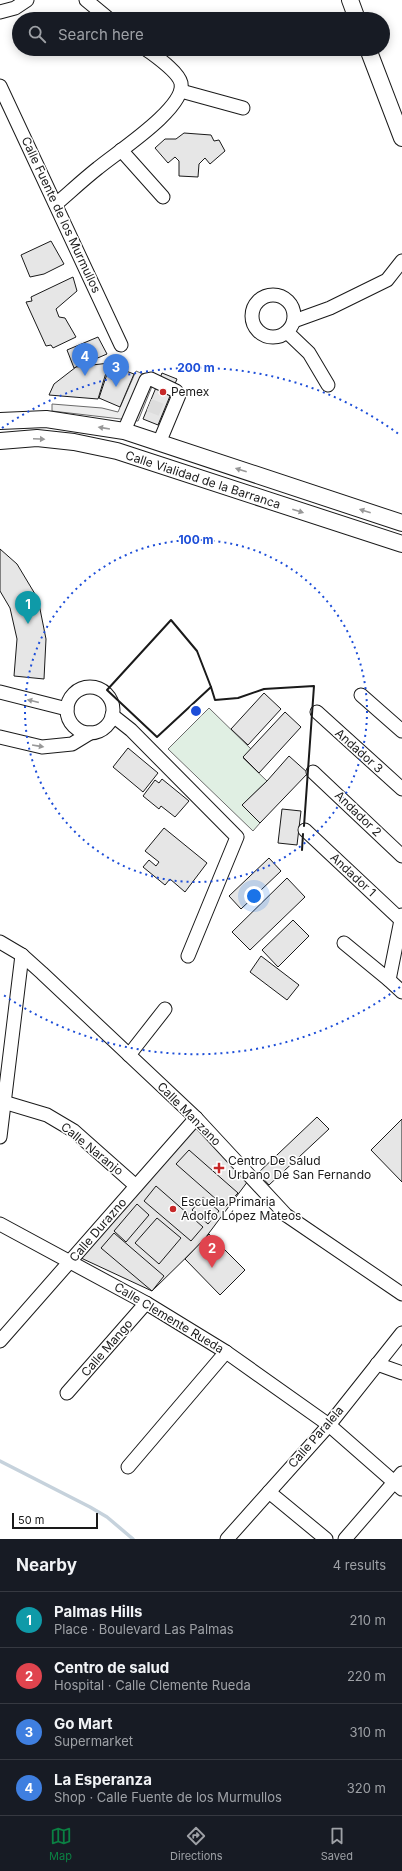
<!DOCTYPE html>
<meta charset="utf-8">
<style>
body{margin:0;font-family:Inter,sans-serif;background:#242831;color:#f1f3f6}
.scale{position:absolute;left:12px;bottom:10px;width:86px;box-sizing:border-box;padding-left:4px;border:2px solid #1a1a1a;border-top:0;font-size:11px;line-height:14px;white-space:nowrap;color:#1a1a1a;-webkit-text-stroke:3px #fff;paint-order:stroke}
.you{position:absolute;left:254px;top:896px;width:14px;height:14px;margin:-10px;border:3px solid #fff;border-radius:50%;background:#1a73e8;box-shadow:0 0 0 6px #1a73e833}
.badge{display:grid;place-items:center;width:26px;height:26px;border-radius:50%;background:#0b8043;color:#fff;font-size:13px;font-weight:700}
.pin{position:absolute;translate:-50% -33px;filter:drop-shadow(0 1px 2px #0008)}
.pin::after{content:'';position:absolute;top:21px;width:14px;height:12px;background:inherit;clip-path:polygon(0 0,100% 0,50% 100%)}
.list{margin:0;padding:0;list-style:none}
h2{display:flex;justify-content:space-between;align-items:center;height:52px;margin:0;padding:0 16px;font-size:17px}
h2 small{font-size:13px;font-weight:400;color:#9ea1a6}
.list li{display:grid;grid-template-columns:26px 1fr auto;gap:12px;align-items:center;box-sizing:border-box;height:56px;padding:0 16px;border-top:1px solid #363941}
.list b{display:block;font-size:15px;white-space:nowrap}
.list p{margin:0;font-size:13px;white-space:nowrap;color:#9ea1a6}
.list em{font-size:13px;font-style:normal;color:#9ea1a6}
.icon{flex:none;width:22px;height:22px;fill:none;stroke:currentColor;stroke-width:2;stroke-linecap:round;stroke-linejoin:round}
.map{position:relative;flex:none;width:402px;height:1539px;overflow:hidden}
.search{position:absolute;background:#171b24;box-shadow:0 2px 10px #0003;left:12px;right:12px;top:12px;height:44px;display:flex;align-items:center;gap:10px;box-sizing:border-box;padding:0 14px;border-radius:22px;color:#9ea1a6;font-size:15px}
.sheet{height:276px;background:#171b24}
nav{display:flex;justify-content:space-around;align-items:center;box-sizing:border-box;height:56px;border-top:1px solid #363941;background:#171b24;font-size:11px;color:#9ea1a6}
nav a{display:grid;justify-items:center;gap:2px}
nav .on{color:#0b8043}
.map>svg:first-child{display:block}
.green{fill:#e0efe3;stroke:#6a6a6a}
.parking{fill:#ededed;stroke:#6a6a6a}
.lines{fill:none;stroke-linecap:round;stroke-linejoin:round}
.stream{stroke:#c6d2dc;stroke-width:3.5}
.building{fill:#e6e6e6;stroke:#1a1a1a}
.minor-tunnel{stroke:#ddd;stroke-width:13;stroke-dasharray:13 6;stroke-linecap:butt}
.minor-casing{stroke:#1a1a1a;stroke-width:15}
.major-casing{stroke:#1a1a1a;stroke-width:18}
.minor{stroke:#fff;stroke-width:13}
.major{stroke:#fff;stroke-width:16}
.wall{stroke:#1a1a1a;stroke-width:2}
.oneway{fill:#989898}
.ring{fill:none;stroke:#1d4ed8;stroke-width:2;stroke-dasharray:2 4}
.poi-dot{fill:#c62828;stroke:#fff;stroke-width:1.5}
.labels{text-anchor:middle;stroke-width:3;stroke-linejoin:round;paint-order:stroke}
.street-label{font-size:12px;fill:#1a1a1a;stroke:#fff}
.poi-label{font-size:12px;fill:#1a1a1a;stroke:#fff;text-anchor:start}
.centre{fill:#1d4ed8;stroke:#fff;stroke-width:2}
.ring-label{font-size:12px;text-anchor:middle;font-weight:bold;fill:#1d4ed8;stroke:#fff;stroke-width:3;stroke-linejoin:round;paint-order:stroke}
</style>
<div class="map">
<svg width="402" height="1539" viewBox="0 0 402 1539">
<rect width="100%" height="100%" fill="#fff"/>
<path class="green" d="M209 708 251 749 243 758 267 781 242 805 260 823 253 831 168 749Z"/>
<path class="parking" d="M136 371 155 379 138 421 52 411V404L102 408 118 412Z"/>
<g class="lines">
<path class="stream" d="M0 1461 90 1507 107 1517 133 1539"/>
</g>
<g class="building">
<path d="M184 133 211 135 214 141 219 140 225 151 210 164 205 158 199 164 198 177 179 176V161L175 157 168 163 155 148 165 139H176Z"/>
<path d="M51 241 64 264 44 274 30 277 21 255Z"/>
<path d="M73 277 77 291 56 309 59 317 65 318 76 337 53 348 51 345 46 346 26 302 32 301 31 297Z"/>
<path d="M98 337 107 354 74 368 67 350Z"/>
<path d="M109 363 98 399 49 395 54 384 76 367Z"/>
<path d="M110 365 134 374 120 407 99 398Z"/>
<path d="M162 373 177 379 158 425 143 419Z"/>
<path d="M0 549 17 564 38 599 46 639 44 679 14 676 17 639 10 608 0 591Z"/>
<path d="M264 693 281 709 248 745 231 729Z"/>
<path d="M285 712 301 727 259 773 243 757Z"/>
<path d="M128 748 158 773 143 792 113 767Z"/>
<path d="M289 756 308 773 260 823 242 805 267 781Z"/>
<path d="M162 779 189 801 175 817 161 806 159 809 143 796 155 780 159 783Z"/>
<path d="M282 809 301 811 297 845 278 843Z"/>
<path d="M164 828 207 863 185 892 170 879 165 885 143 867 149 860 156 866 159 862 145 851Z"/>
<path d="M269 858 281 871 241 909 229 896Z"/>
<path d="M287 878 305 897 250 950 232 932Z"/>
<path d="M293 920 309 936 278 967 262 950Z"/>
<path d="M261 956 299 985 287 1000 250 972Z"/>
<path d="M317 1117 329 1129 269 1185 258 1173Z"/>
<path d="M196 1118 251 1177 203 1241 152 1291 81 1258Z"/>
<path d="M402 1119V1182L371 1150Z"/>
<path d="M189 1150 238 1193 225 1207 176 1164Z"/>
<path d="M156 1186 203 1227 191 1241 144 1201Z"/>
<path d="M203 1197 219 1211 208 1224 192 1210Z"/>
<path d="M137 1204 149 1215 126 1242 114 1231Z"/>
<path d="M157 1218 181 1238 159 1264 135 1243Z"/>
<path d="M114 1233 164 1276 152 1291 101 1248Z"/>
<path d="M209 1234 245 1270 220 1295 185 1259Z"/>
</g>
<g class="lines">
<path class="minor-tunnel" d="M149 405 164 411"/>
<g class="minor-casing">
<g id="minor">
<path d="M86 0 109 19"/>
<path d="M0 12 15 8 27 0"/>
<path d="M0 86 121 345"/>
<path d="M181 91 243 108"/>
<path d="M121 150 163 197"/>
<path d="M56 204C70 192 84 179 98 168 117 152 186 108 181 83 178 71 155 56 146 49"/>
<circle cx="273" cy="316" r="21"/>
<path d="M294 321 330 308 387 280 402 261"/>
<path d="M287 332 309 353 328 385"/>
<path d="M124 431 146 380 151 379 176 391 179 395 159 443"/>
<circle cx="90" cy="710" r="23"/>
<path d="M0 692 67 709"/>
<path d="M361 695 402 731"/>
<path d="M317 712 402 789"/>
<path d="M112 715 131 730 237 837 188 956"/>
<path d="M0 737 42 747 72 744 90 733"/>
<path d="M313 772 402 856"/>
<path d="M305 830 401 920"/>
<path d="M0 942 22 955 42 973 196 1118 286 1215 402 1294"/>
<path d="M344 943 389 980 402 992"/>
<path d="M389 980 402 915"/>
<path d="M129 1055 165 1009"/>
<path d="M0 1101 47 1115 74 1131 136 1186"/>
<path d="M0 1137 22 955"/>
<path d="M0 1224 146 1303 226 1352 329 1425 402 1489"/>
<path d="M0 1341 196 1118"/>
<path d="M377 1364 402 1373"/>
<path d="M67 1393 146 1303"/>
<path d="M128 1467 226 1352"/>
<path d="M269 1492 326 1539"/>
<path d="M227 1539 329 1425 402 1333"/>
<path d="M345 1539 402 1473"/>
</g>
</g>
<g class="major-casing">
<g id="major">
<path d="M350 0 357 19"/>
<path d="M368 49 402 138"/>
<path d="M0 421 46 419 124 431 402 523"/>
<path d="M0 441 37 438 74 442 117 451 402 544"/>
</g>
</g>
<use href="#minor" class="minor"/>
<use href="#major" class="major"/>
<g class="wall">
<path d="M171 620 197 651 211 687 157 737 107 690Z"/>
<path d="M211 687 215 700 238 698 264 689 314 686 304 826"/>
<path d="M302 850 303 834"/>
</g>
</g>
<defs><path id="oneway-solid" d="M-6-.8H1V-3.2L6.5 0L1 3.2V.8H-6Z"/></defs>
<g class="oneway">
<use href="#oneway-solid" transform="translate(104 428) rotate(-171)"/>
<use href="#oneway-solid" transform="translate(39 439) rotate(2)"/>
<use href="#oneway-solid" transform="translate(241 470) rotate(-162)"/>
<use href="#oneway-solid" transform="translate(298 511) rotate(18)"/>
<use href="#oneway-solid" transform="translate(365 511) rotate(-162)"/>
<use href="#oneway-solid" transform="translate(33 701) rotate(-166)"/>
<use href="#oneway-solid" transform="translate(38 746) rotate(9)"/>
</g>
<g class="ring">
<circle cx="196" cy="711" r="171"/>
<path d="M400 987A343 343 0 0 1 2 994M2 428A343 343 0 0 1 400 435"/>
</g>
<g class="poi-dot">
<circle cx="163" cy="392" r="4"/>
<path d="M217 1162h4v4h4v4h-4v4h-4v-4h-4v-4h4z"/>
<circle cx="173" cy="1209" r="4"/>
</g>
<g class="labels">
<g class="street-label">
<text transform="translate(61 215) rotate(65)" y="4">Calle Fuente de los Murmullos</text>
<text transform="translate(203 480) rotate(18)" y="4">Calle Vialidad de la Barranca</text>
<text transform="translate(359 751) rotate(42)" y="4">Andador 3</text>
<text transform="translate(358 814) rotate(44)" y="4">Andador 2</text>
<text transform="translate(353 875) rotate(43)" y="4">Andador 1</text>
<text transform="translate(189 1114) rotate(45)" y="4">Calle Manzano</text>
<text transform="translate(92 1149) rotate(39)" y="4">Calle Naranjo</text>
<text transform="translate(98 1230) rotate(-49)" y="4">Calle Durazno</text>
<text transform="translate(169 1318) rotate(31)" y="4">Calle Clemente Rueda</text>
<text transform="translate(107 1348) rotate(-49)" y="4">Calle Mango</text>
<text transform="translate(316 1437) rotate(-49)" y="4">Calle Paralela</text>
</g>
<g class="poi-label">
<text x="171" y="396">Pemex</text>
<text x="228" y="1165">Centro De Salud<tspan x="228" dy="14">Urbano De San Fernando</tspan></text>
<text x="181" y="1206">Escuela Primaria<tspan x="181" dy="14">Adolfo López Mateos</tspan></text>
</g>
</g>
<circle cx="196" cy="711" r="6" class="centre"/>
<g class="ring-label">
<text x="196" y="372">200 m</text>
<text x="196" y="544">100 m</text>
</g>
</svg>
<div class="scale">50 m</div>
<div class="you"></div>
<div class="pin badge" style="left:28px;top:624px;background:#0f9aa8">1</div>
<div class="pin badge" style="left:212px;top:1268px;background:#e0444e">2</div>
<div class="pin badge" style="left:116px;top:387px;background:#3f7fe0">3</div>
<div class="pin badge" style="left:85px;top:376px;background:#3f7fe0">4</div>
<div class="search"><svg class="icon" aria-label="search" viewBox="0 0 24 24"><circle cx="10" cy="10" r="6"/><path d="M15 15l6 6"/></svg>Search here</div>
</div>
<section class="sheet">
<h2>Nearby<small>4 results</small></h2>
<ul class="list">
<li><span class="badge" style="background:#0f9aa8">1</span><div><b>Palmas Hills</b><p>Place · Boulevard Las Palmas</p></div><em>210 m</em></li>
<li><span class="badge" style="background:#e0444e">2</span><div><b>Centro de salud</b><p>Hospital · Calle Clemente Rueda</p></div><em>220 m</em></li>
<li><span class="badge" style="background:#3f7fe0">3</span><div><b>Go Mart</b><p>Supermarket</p></div><em>310 m</em></li>
<li><span class="badge" style="background:#3f7fe0">4</span><div><b>La Esperanza</b><p>Shop · Calle Fuente de los Murmullos</p></div><em>320 m</em></li>
</ul>
</section>
<nav>
<a class="on"><svg class="icon" aria-label="map" viewBox="0 0 24 24"><path d="M3 6l6-2 6 2 6-2v14l-6 2-6-2-6 2zM9 4v14M15 6v14"/></svg>Map</a>
<a><svg class="icon" aria-label="directions" viewBox="0 0 24 24"><path d="M12 3l9 9-9 9-9-9zM9 14v-3h6M13 9l2 2-2 2"/></svg>Directions</a>
<a><svg class="icon" aria-label="saved" viewBox="0 0 24 24"><path d="M7 4h10v16l-5-4-5 4z"/></svg>Saved</a>
</nav>
